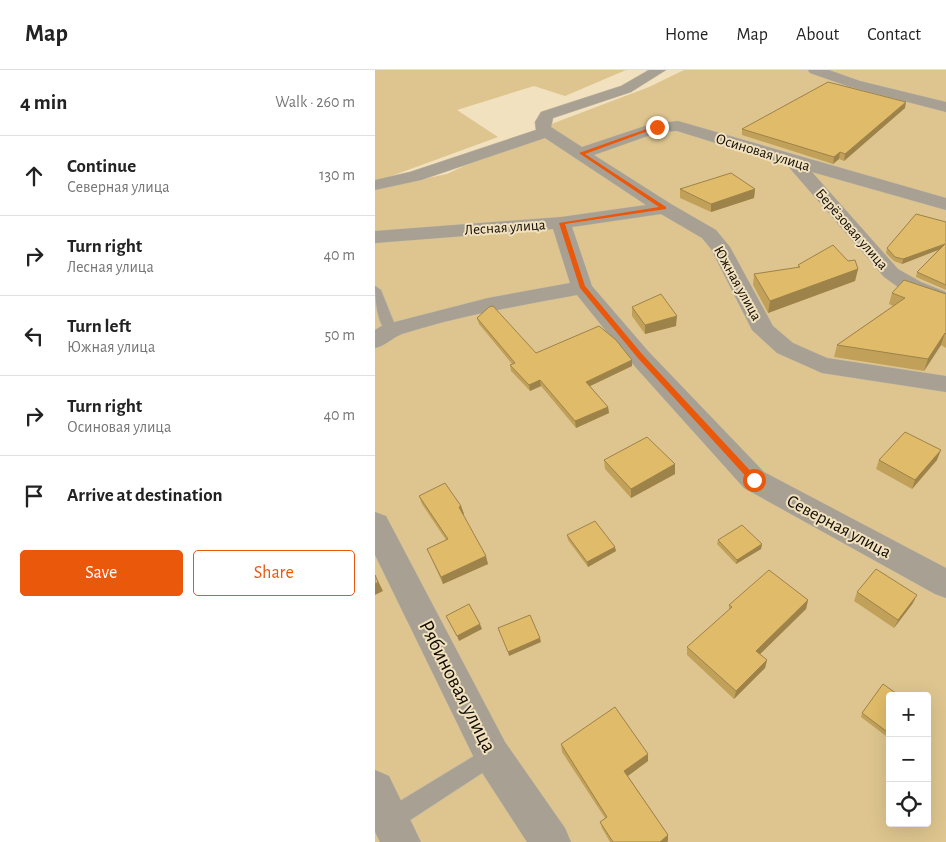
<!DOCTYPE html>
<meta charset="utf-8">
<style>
body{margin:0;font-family:"Alegreya Sans",sans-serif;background:#f6f6f6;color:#222}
.controls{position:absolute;right:15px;bottom:15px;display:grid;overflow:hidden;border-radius:5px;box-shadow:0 5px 20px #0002}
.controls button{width:45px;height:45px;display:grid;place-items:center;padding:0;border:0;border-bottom:1px solid #e0e0e0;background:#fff;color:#222;font:25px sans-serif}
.stop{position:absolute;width:15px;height:15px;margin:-11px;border:4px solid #ea580c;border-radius:50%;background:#fff}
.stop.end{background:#ea580c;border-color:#fff;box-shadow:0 1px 5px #0008}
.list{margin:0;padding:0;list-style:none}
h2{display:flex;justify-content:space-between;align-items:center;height:65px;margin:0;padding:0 20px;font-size:21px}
h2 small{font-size:16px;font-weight:400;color:#767676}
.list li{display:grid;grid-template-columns:32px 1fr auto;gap:15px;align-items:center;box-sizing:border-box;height:80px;padding:0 20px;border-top:1px solid #e0e0e0}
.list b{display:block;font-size:19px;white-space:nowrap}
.list p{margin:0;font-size:16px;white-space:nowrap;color:#767676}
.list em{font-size:16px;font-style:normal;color:#767676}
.actions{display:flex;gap:10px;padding:15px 20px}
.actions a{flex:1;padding:11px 0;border:1px solid #ea580c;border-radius:5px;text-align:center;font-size:18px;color:#ea580c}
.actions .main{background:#ea580c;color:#fff}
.icon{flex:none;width:28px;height:28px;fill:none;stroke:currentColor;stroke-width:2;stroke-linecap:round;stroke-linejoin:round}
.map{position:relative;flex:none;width:571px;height:772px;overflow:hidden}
header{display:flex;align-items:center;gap:30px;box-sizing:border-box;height:70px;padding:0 25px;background:#fff;border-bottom:1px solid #e0e0e0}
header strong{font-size:24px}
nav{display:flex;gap:28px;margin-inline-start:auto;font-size:18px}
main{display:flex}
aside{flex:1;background:#fff}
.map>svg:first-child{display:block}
.green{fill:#dec58f;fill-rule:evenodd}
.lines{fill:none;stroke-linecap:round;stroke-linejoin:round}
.lane-casing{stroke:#cdbfa0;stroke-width:2}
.street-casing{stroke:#cdbfa0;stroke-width:1}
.lane{fill:#a8a193;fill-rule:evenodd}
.street{fill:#a8a193;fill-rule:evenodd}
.wall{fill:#c1a15a}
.shaded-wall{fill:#9d834a}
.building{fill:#e0bb69;stroke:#9d834a}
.route{fill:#ea580c}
.labels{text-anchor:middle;stroke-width:4;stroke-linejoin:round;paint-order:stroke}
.far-street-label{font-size:15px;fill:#120c02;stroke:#f1e1be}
.street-label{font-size:18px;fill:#120c02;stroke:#f1e1be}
.near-street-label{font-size:21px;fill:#120c02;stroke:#f1e1be}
</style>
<header>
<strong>Map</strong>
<nav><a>Home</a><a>Map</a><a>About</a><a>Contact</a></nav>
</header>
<main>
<aside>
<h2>4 min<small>Walk · 260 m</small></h2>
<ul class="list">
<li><svg class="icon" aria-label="ahead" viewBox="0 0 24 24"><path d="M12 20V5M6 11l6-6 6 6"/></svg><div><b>Continue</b><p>Северная улица</p></div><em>130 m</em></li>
<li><svg class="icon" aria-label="right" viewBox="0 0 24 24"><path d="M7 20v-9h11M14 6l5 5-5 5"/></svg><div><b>Turn right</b><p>Лесная улица</p></div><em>40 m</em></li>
<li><svg class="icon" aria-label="left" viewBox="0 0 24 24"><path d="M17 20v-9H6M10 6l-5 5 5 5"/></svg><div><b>Turn left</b><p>Южная улица</p></div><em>50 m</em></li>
<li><svg class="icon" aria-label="right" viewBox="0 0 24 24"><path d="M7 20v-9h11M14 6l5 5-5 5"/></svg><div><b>Turn right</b><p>Осиновая улица</p></div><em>40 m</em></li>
<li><svg class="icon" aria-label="arrive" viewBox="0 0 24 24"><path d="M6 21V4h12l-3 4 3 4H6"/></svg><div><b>Arrive at destination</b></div></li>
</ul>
<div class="actions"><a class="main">Save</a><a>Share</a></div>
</aside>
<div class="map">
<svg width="571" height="772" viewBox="0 0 571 772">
<rect width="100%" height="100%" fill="#f1e1be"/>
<g class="green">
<path d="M0 0H251L190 26 159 16 82 40 123 67 0 112Z"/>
<path d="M309 0H571V772H0V119L72 104 179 53 274 17ZM515 626H552V753H515Z"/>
</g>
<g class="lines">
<g class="lane-casing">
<g id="lane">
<path d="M0 216 6 220 22 260 20 263 16 264C2 260 0 228 0 216Z"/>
<path d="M117 675 124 678 127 685 124 692 23 758 15 761 7 758 4 750 7 742Z"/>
</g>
</g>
<g class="street-casing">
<g id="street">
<path d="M274 0H291L256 22 178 48 176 57 207 77 276 54 303 51 571 128V140L437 102 523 199 546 212 571 222V236L530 222 509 207 412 95 302 61 284 62 219 85 296 134 341 160 355 177 398 256 418 273 452 288 571 306V322L447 303 402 283 377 260 336 179 327 168 286 144 197 157 217 216 273 281 389 402 571 498V528L560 524 369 418 255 291 202 225C143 236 83 246 27 264 17 268 10 276 0 278V260L8 255 113 228 195 213 178 159 0 173V161L186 147 271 135 170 68 46 110 0 120V110L35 102 161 60 160 52 166 42 246 16Z"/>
<path d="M433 0H454L485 11 571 32V42L475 17 435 3Z"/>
<path d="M0 442 11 446 130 672 190 758 196 772H152L104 698 0 485Z"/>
<path d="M0 700 14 706 46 772H5L0 762Z"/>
</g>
</g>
<use href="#lane" class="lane"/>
<use href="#street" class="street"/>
</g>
<g class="wall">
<path d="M530 38 469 91 464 89 458 94 367 65V59Z"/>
<path d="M305 119H380L379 128 336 142 305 128Z"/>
<path d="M571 152V220L541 207 542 202 563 180 527 194 519 191 511 183 512 178Z"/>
<path d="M473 191 483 199 480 211 393 243 378 215 379 204 423 198V195Z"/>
<path d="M517 223 571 224V278L566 275 549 301 459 287 462 275 518 236 514 234Z"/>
<path d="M257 237 301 256 270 264 257 246Z"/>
<path d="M102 248 161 283 257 296 215 316 233 337 234 343 201 358 166 316 155 321 136 301 135 295 137 294 104 254Z"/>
<path d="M229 390 300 394V404L256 428 230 399Z"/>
<path d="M504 390H562L537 419 501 399Z"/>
<path d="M44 426 86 436 89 444H88L113 494 68 514 52 479 71 470 47 434Z"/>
<path d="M192 465 241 481 213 497 193 470Z"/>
<path d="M343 470 387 474 386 479 361 494 342 474Z"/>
<path d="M482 522 538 533 519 558 479 531Z"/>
<path d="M433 530 431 539 385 584 392 590 390 598 359 629 312 585V577L354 540V535Z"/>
<path d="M515 626V669L486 647 487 643Z"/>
<path d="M186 674 273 691 253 706 293 765V771L292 772H235L227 758 225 752 230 748 187 682Z"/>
</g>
<g class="shaded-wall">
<path d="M531 32 530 38 469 91 470 84Z"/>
<path d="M465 82 464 89 458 94 459 87Z"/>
<path d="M380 119 379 128 336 142V134Z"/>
<path d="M570 174 568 178 527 194 528 189Z"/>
<path d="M483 199 480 211 393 243 395 231Z"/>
<path d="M302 246 301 256 270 264V255Z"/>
<path d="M570 263 566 275 549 301 553 289Z"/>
<path d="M257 290V296L211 318V312Z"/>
<path d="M165 310 166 316 155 321 154 315Z"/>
<path d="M233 337 234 343 201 358 200 351Z"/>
<path d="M566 380 562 390 537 419 540 410Z"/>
<path d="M300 394V404L256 428V419Z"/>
<path d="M86 436 89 444 87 445 84 437Z"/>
<path d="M387 474 386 479 361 494 362 490Z"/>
<path d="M240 477 241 481 213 497 212 492Z"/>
<path d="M111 486 113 494 68 514 66 507Z"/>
<path d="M0 505 8 521 0 525Z"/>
<path d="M542 525 538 533 519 558 523 550Z"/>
<path d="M433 530 431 539 380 589 381 581Z"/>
<path d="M105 554 107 559 84 571 82 566Z"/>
<path d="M165 568 166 572 134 586 133 582Z"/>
<path d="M392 590 390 598 359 629 361 621Z"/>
<path d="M273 684V691L250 708 249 701Z"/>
<path d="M293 765V771L292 772H285Z"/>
</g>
<g class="building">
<path d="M453 12 531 32 470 84 465 82 459 87 367 59Z"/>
<path d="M356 103 380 119 336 134 305 119Z"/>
<path d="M541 144 571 152V215L542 202 570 174 528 189 520 187 512 178Z"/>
<path d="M458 175 473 191 480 190 483 199 395 231 379 204 425 197 423 195Z"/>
<path d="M529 210 571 224V264L570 263 553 289 462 275 530 228 517 223Z"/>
<path d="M286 224 302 246 270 255 257 237Z"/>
<path d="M118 236 161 283 224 256 241 270 257 290 211 312 233 337 200 351 165 310 154 315 135 295 140 293 102 248 114 237Z"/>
<path d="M530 362 566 380 540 410 504 390Z"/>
<path d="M272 367 300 394 256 419 229 390Z"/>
<path d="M70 413 86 436 84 437 111 486 66 507 52 479 73 469 44 426Z"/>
<path d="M220 451 240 477 212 492 192 465Z"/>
<path d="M367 455 387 474 362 490 343 470Z"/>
<path d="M501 499 542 525 523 550 482 522Z"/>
<path d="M394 500 433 530 381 581 392 590 361 621 312 577 357 537 354 535Z"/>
<path d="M0 505 3 512 0 514Z"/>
<path d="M94 534 105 554 82 566 71 546Z"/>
<path d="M155 545 165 568 133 582 123 558Z"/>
<path d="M508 614 525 626H515V664L487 643Z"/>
<path d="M240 637 273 684 249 701 293 765 285 772H238L225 752 232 747 186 674Z"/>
</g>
<path class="route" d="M280 56 284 57 210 84 291 137V139L190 154 210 216 267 284 382 408 383 410 379 413 376 412 262 287 205 218 184 153 284 137 204 83Z"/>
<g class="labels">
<g class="far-street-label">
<text transform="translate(388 82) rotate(17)" y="5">Осиновая улица</text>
<text transform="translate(130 157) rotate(-4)" y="5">Лесная улица</text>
<text transform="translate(477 159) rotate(49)" y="5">Берёзовая улица</text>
<text transform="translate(363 213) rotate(61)" y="5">Южная улица</text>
</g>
<g class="street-label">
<text transform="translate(464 456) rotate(28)" y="6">Северная улица</text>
</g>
<g class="near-street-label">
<text transform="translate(83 616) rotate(63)" y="7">Рябиновая улица</text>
</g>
</g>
</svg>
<div class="controls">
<button>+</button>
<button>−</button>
<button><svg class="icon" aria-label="locate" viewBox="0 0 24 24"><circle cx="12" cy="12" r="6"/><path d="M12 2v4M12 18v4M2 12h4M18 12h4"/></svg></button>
</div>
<div class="stop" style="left:379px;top:410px"></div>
<div class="stop end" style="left:282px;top:57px"></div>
</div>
</main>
